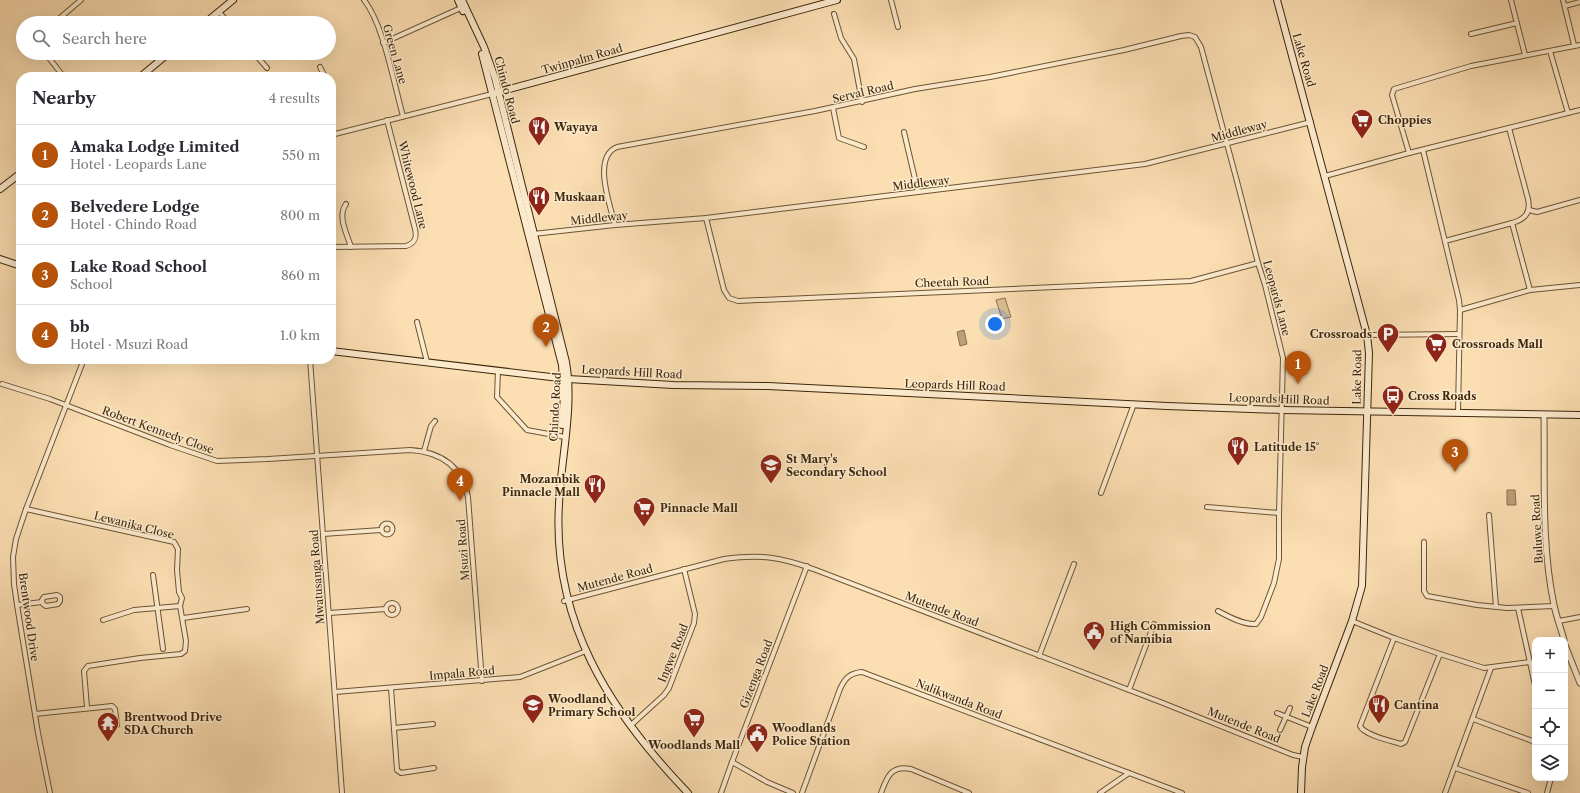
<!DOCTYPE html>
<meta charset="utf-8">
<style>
body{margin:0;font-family:"Libre Caslon Text",serif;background:#f2f2f3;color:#2b2b33}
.controls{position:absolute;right:12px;bottom:12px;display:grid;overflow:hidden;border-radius:8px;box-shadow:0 4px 16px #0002}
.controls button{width:36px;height:36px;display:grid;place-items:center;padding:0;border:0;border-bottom:1px solid #e1e1e2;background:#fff;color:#2b2b33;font:20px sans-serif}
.you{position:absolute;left:995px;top:324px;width:14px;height:14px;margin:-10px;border:3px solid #fff;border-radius:50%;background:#1a73e8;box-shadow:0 0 0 6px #1a73e833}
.badge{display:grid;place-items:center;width:26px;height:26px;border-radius:50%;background:#b45309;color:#fff;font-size:13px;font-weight:700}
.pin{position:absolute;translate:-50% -33px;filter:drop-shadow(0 1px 2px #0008)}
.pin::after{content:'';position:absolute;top:21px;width:14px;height:12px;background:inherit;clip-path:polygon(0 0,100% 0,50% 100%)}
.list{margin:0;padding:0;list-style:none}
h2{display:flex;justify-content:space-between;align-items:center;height:52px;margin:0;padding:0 16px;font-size:17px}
h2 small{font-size:13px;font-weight:400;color:#7c7c81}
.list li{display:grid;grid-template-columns:26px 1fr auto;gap:12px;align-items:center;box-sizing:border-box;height:60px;padding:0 16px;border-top:1px solid #e1e1e2}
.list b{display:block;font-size:15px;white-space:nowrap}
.list p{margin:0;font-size:13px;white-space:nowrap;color:#7c7c81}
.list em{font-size:13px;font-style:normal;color:#7c7c81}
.icon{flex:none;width:22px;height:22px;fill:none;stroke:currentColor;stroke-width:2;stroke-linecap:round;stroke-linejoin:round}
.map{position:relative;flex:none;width:1580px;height:793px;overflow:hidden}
.search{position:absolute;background:#fff;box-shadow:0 4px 16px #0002;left:16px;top:16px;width:320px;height:44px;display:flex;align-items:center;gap:10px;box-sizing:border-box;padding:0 14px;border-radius:22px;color:#7c7c81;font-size:15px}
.panel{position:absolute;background:#fff;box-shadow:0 4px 16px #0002;left:16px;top:72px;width:320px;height:292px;border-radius:16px}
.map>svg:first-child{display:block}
.green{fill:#dbbf95;stroke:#8c7250}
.water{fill:#ba9f79;stroke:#886f4d}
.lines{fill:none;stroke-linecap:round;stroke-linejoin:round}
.minor-casing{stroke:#6c5434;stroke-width:6}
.tertiary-casing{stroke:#6c5434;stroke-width:7}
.secondary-casing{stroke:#3d260a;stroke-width:8}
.minor{stroke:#fceacd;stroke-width:4}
.tertiary{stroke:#fceacd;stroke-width:5}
.secondary{stroke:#fceacd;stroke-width:6}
.labels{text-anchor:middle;stroke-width:3;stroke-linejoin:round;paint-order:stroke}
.street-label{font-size:11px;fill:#3d260a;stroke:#fceacd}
.poi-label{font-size:11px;font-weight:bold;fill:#3d260a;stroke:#fceacd;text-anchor:start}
</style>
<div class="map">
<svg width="1580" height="793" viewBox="0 0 1580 793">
<rect width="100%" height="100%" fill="#fbdeb2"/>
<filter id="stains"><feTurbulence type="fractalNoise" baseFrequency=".005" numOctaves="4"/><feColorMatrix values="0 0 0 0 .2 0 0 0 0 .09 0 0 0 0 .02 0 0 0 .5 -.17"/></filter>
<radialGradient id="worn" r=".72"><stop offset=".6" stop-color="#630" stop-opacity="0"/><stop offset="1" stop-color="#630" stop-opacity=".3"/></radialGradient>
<path class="green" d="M1005 298 1011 317 1002 319 996 300Z"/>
<g class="water">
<path d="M964 330 967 344 960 346 957 332Z"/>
<path d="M1507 490H1515L1516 505H1507Z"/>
</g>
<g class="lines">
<g class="minor-casing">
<g id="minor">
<path d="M364 0C384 25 394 85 403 116"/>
<path d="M891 0 898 27"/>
<path d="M1511 0 1525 55"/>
<path d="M1563 0 1574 45"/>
<path d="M1565 6 1580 2"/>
<path d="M219 12 229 23"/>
<path d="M834 14 841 38 854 59 862 102"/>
<path d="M54 23 81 0"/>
<path d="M1471 34 1517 23"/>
<path d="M383 43 463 7"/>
<path d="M1550 51 1568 113"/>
<path d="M45 53 64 77"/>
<path d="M254 53 267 68"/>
<path d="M320 67 325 77"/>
<path d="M833 108 839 138 864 147"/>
<path d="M904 132 918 192"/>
<path d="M331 135 492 94"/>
<path d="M1423 150 1459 300 1460 310 1458 412"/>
<path d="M1409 153 1392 95 1394 89 1471 66 1580 45"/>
<path d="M1325 176 1409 153 1580 110"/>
<path d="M346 204C337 216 347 234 351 247"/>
<path d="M1529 210 1537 212 1580 200"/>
<path d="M706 218 724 290 729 298 738 301 1191 281 1258 263"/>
<path d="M1512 223 1530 290"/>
<path d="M615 225C610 205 592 157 617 147L815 111 915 89 990 77 1124 50 1181 36 1189 35 1195 37 1201 47 1238 185 1258 263 1265 285 1283 358 1279 513V559L1274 583 1261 617 1256 624C1244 625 1229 617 1218 611"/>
<path d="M533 234 615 225 706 218 1145 164 1311 122"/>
<path d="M1445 241 1512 223C1525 219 1531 213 1528 199L1509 128"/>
<path d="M331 247 406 246C415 243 417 238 415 229L387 120"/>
<path d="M1460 310 1530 290 1580 285"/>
<path d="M417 322 427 362"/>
<path d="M1367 335 1459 334"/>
<path d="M310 359 342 793"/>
<path d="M498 370 497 397 527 430 565 437"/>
<path d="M2 384 50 399 170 445 217 461 268 459 410 450C441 452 462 466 468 497L482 681"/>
<path d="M424 451 431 426 435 421"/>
<path d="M1101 493 1134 404"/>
<path d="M1207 507 1279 513"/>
<path d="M26 509 174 542 178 549 177 570 179 592 182 598 180 606 186 641 185 651 181 654 140 658 88 666 84 671 87 707"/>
<path d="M1489 515 1496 607"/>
<circle cx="387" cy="529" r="5.5"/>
<path d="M323 534 381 530"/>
<path d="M1424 542V591L1427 596 1477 605 1507 608 1554 606"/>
<path d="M153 575 163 649"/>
<path d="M57 595 60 597V601L58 604 46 606 43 604 42 600 44 597Z"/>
<path d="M564 601 724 559C761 554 781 557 816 570L1163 703 1293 755 1303 757"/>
<circle cx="392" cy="609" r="6"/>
<path d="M17 605 42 602"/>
<path d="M1518 608 1535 685"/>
<path d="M329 613 386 609"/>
<path d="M183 618 247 609"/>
<path d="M103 620 134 610 180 606"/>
<path d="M1352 621 1394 638 1440 654 1484 668 1530 662"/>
<path d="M1559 621 1580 617"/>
<path d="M1394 638 1360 726C1364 735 1391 741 1401 744L1405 742 1440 654"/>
<path d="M1039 656 1074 564"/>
<path d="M391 688 397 770 401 773 434 768"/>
<path d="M1129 690 1154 624"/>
<path d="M335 692 520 677 586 651"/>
<path d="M1277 713 1312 727"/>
<path d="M35 714 112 706 115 709 117 725"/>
<path d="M1473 719 1535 742"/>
<path d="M630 726 664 695 669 688 694 623 695 614 684 569"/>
<path d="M394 728 433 724"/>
<path d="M1280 730 1290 708"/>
<path d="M732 762 767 782 793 793"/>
<path d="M1455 768 1528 793"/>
<path d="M50 793 38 733 17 605 14 584 13 557 16 539 26 509 84 359"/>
<path d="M721 793 732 762 807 566"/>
<path d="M802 793 840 689C845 678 850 673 862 672L1182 793"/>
<path d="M881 793C887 777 891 765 911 769L969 793"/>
<path d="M1100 793 1129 773"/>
<path d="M1445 793 1491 668"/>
<path d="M1547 793 1551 778"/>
</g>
</g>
<g class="tertiary-casing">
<g id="tertiary">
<path d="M1544 415C1545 478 1541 543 1554 605 1556 616 1561 628 1564 640"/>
<path d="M1565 645 1580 683"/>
</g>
</g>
<g class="secondary-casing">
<g id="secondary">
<path d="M458 0 463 11"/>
<path d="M462 0 484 47 495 78 566 362C574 407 561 458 559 504 552 621 609 711 688 793"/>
<path d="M1277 0 1367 335 1369 353 1362 586 1352 621 1312 727 1305 747 1302 767 1301 793"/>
<path d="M205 23 233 0"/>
<path d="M482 54 562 365 564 395 562 425"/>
<path d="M140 77 169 53"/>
<path d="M495 93 837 0"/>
<path d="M0 189 21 173"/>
<path d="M0 259 21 266"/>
<path d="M331 351 568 379 673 385 768 386 1167 406 1282 410 1580 415"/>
</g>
</g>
<use href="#minor" class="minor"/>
<use href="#tertiary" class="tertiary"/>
<use href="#secondary" class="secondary"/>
</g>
<defs>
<g id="supermarket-pin" transform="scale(1.15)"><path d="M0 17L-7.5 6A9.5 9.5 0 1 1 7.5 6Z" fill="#8f2418" stroke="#fceacd"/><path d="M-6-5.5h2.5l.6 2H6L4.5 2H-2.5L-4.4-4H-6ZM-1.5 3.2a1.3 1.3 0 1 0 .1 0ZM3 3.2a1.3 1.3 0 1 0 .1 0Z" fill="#fff"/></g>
<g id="restaurant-pin" transform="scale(1.15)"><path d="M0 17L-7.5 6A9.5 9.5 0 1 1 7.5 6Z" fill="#8f2418" stroke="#fceacd"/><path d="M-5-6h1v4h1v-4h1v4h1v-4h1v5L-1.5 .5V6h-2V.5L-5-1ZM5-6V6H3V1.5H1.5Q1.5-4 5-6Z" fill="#fff"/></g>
<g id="parking-pin" transform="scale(1.15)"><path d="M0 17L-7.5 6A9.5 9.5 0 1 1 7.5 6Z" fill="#8f2418" stroke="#fceacd"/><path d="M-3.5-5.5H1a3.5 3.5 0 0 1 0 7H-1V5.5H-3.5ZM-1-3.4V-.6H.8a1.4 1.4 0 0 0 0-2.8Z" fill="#fff"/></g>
<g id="bus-pin" transform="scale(1.15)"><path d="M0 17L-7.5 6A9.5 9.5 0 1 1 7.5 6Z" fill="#8f2418" stroke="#fceacd"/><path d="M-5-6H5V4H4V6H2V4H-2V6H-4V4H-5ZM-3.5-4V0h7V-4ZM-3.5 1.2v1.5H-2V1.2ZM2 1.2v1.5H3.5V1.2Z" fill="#fff"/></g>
<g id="school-pin" transform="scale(1.15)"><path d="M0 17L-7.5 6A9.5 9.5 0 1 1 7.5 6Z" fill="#8f2418" stroke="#fceacd"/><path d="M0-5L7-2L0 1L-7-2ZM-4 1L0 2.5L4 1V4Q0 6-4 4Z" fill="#fff"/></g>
<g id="civic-pin" transform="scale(1.15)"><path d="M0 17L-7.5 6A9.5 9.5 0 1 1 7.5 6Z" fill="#8f2418" stroke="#fceacd"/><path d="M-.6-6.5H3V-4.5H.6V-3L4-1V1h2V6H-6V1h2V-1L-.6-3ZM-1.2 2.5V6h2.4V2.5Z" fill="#fff"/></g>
<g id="temple-pin" transform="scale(1.15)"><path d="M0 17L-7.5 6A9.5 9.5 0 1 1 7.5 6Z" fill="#8f2418" stroke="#fceacd"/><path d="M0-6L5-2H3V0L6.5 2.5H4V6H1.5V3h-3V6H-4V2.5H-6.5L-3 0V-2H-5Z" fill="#fff"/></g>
</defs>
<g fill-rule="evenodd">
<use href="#supermarket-pin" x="1362" y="120"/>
<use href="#restaurant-pin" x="539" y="127"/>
<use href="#restaurant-pin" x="539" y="197"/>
<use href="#parking-pin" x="1388" y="334"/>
<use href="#supermarket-pin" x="1436" y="344"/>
<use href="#bus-pin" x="1393" y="396"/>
<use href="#restaurant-pin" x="1238" y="447"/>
<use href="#school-pin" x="771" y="465"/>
<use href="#restaurant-pin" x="595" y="485"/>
<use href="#supermarket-pin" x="644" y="508"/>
<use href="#civic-pin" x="1094" y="632"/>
<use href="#school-pin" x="533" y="705"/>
<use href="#restaurant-pin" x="1379" y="705"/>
<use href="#supermarket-pin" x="694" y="719"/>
<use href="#temple-pin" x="108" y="723"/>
<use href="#civic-pin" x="757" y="734"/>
</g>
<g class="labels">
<g class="street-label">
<text transform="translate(395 54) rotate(74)" y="4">Green Lane</text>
<text transform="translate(582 59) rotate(-16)" y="4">Twinpalm Road</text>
<text transform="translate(1304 60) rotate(74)" y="4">Lake Road</text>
<text transform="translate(507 90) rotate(75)" y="4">Chindo Road</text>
<text transform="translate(863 92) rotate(-13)" y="4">Serval Road</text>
<text transform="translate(1239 131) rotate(-15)" y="4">Middleway</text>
<text transform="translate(921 183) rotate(-7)" y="4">Middleway</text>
<text transform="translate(413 185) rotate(76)" y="4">Whitewood Lane</text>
<text transform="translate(599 218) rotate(-6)" y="4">Middleway</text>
<text transform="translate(952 282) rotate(-2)" y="4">Cheetah Road</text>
<text transform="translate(1277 298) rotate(75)" y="4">Leopards Lane</text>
<text transform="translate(632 372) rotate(3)" y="4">Leopards Hill Road</text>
<text transform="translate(1357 377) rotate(-89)" y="4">Lake Road</text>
<text transform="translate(955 385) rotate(2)" y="4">Leopards Hill Road</text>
<text transform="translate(1279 399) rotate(2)" y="4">Leopards Hill Road</text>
<text transform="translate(555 407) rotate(-87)" y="4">Chindo Road</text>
<text transform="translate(158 430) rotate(20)" y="4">Robert Kennedy Close</text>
<text transform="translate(134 525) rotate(14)" y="4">Lewanika Close</text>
<text transform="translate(1537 529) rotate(-93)" y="4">Buluwe Road</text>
<text transform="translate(463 550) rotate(-94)" y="4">Msuzi Road</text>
<text transform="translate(317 577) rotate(-94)" y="4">Mwatusanga Road</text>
<text transform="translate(615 578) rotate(-15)" y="4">Mutende Road</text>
<text transform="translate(942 609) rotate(21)" y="4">Mutende Road</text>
<text transform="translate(29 617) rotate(82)" y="4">Brentwood Drive</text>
<text transform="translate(673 653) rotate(-68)" y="4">Ingwe Road</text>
<text transform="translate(462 673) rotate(-5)" y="4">Impala Road</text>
<text transform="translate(756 674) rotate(-69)" y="4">Gizenga Road</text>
<text transform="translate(1315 691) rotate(-69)" y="4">Lake Road</text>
<text transform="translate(959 699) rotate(21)" y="4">Nalikwanda Road</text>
<text transform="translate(1244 725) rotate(22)" y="4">Mutende Road</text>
</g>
<g class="poi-label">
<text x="1378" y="124">Choppies</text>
<text x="554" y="131">Wayaya</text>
<text x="554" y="201">Muskaan</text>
<text x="1372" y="338" text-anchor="end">Crossroads</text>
<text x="1452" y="348">Crossroads Mall</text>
<text x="1408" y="400">Cross Roads</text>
<text x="1254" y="451">Latitude 15°</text>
<text x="786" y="463">St Mary's<tspan x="786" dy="13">Secondary School</tspan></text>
<text x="580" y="483" text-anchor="end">Mozambik<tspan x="580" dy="13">Pinnacle Mall</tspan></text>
<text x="660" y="512">Pinnacle Mall</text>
<text x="1110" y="630">High Commission<tspan x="1110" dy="13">of Namibia</tspan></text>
<text x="548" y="703">Woodland<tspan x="548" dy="13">Primary School</tspan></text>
<text x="1394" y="709">Cantina</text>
<text x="124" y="721">Brentwood Drive<tspan x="124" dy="13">SDA Church</tspan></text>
<text x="772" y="732">Woodlands<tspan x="772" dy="13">Police Station</tspan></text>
<text x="694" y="749" text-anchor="middle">Woodlands Mall</text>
</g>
</g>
<rect width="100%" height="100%" filter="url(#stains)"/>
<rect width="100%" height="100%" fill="url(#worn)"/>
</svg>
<div class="controls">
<button>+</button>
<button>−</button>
<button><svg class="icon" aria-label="locate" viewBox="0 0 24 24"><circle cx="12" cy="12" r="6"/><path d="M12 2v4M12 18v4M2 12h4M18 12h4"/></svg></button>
<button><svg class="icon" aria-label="layers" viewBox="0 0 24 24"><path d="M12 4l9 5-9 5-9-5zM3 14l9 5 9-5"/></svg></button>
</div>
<div class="you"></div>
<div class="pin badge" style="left:1298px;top:384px">1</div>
<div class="pin badge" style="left:546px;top:347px">2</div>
<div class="pin badge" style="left:1455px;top:472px">3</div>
<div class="pin badge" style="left:460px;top:501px">4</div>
<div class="search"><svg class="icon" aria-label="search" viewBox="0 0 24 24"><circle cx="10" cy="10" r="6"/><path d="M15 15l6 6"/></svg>Search here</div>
<section class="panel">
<h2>Nearby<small>4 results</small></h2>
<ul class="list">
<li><span class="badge">1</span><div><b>Amaka Lodge Limited</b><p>Hotel · Leopards Lane</p></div><em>550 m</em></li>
<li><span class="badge">2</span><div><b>Belvedere Lodge</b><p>Hotel · Chindo Road</p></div><em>800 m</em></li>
<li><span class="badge">3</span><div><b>Lake Road School</b><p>School</p></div><em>860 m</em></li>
<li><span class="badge">4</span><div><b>bb</b><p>Hotel · Msuzi Road</p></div><em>1.0 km</em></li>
</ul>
</section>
</div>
